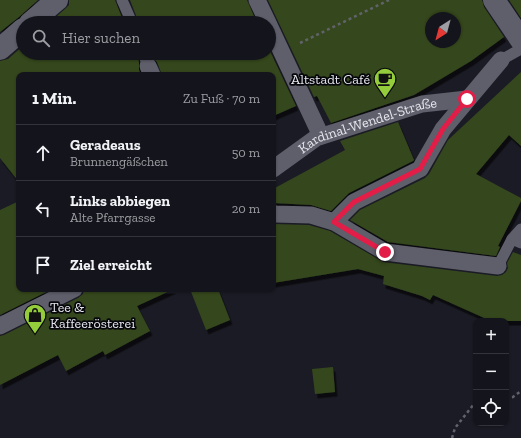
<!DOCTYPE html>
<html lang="de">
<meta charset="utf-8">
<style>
body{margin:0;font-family:"Zilla Slab",serif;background:#1d1d25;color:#f1f3f6}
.controls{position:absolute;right:12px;bottom:12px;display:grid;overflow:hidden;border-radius:8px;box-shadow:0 1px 3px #0004}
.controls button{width:36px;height:36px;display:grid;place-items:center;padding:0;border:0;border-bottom:1px solid #33333b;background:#14141c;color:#f1f3f6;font:20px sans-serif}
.compass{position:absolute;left:425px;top:12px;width:36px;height:36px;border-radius:50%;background:#14141c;box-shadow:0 1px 3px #0004;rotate:216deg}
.stop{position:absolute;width:12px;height:12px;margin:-9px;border:3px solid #e11d48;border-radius:50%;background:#fff}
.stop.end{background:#e11d48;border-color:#fff;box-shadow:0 1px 4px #0008}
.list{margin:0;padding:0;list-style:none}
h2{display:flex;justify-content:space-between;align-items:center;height:52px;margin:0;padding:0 16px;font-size:17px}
h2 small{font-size:13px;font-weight:400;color:#9d9ea3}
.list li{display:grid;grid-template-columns:26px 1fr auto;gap:12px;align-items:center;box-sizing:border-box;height:56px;padding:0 16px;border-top:1px solid #33333b}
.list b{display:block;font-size:15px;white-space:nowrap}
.list p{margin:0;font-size:13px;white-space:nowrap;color:#9d9ea3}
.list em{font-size:13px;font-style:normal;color:#9d9ea3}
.icon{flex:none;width:22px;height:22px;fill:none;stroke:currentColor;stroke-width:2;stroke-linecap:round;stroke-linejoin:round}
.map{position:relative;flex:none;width:521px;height:438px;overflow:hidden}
.search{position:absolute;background:#14141c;box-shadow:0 1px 3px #0004;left:16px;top:16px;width:260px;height:44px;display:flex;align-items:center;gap:10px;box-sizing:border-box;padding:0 14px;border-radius:22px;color:#9d9ea3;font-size:15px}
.panel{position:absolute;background:#14141c;box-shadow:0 1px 3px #0004;left:16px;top:72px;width:260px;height:220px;border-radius:8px}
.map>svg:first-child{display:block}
.building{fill:#35471e;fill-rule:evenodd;filter:url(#shadow)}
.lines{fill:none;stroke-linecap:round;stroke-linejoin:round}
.path{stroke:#62626b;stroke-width:2.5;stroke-dasharray:3 3;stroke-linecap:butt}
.service{stroke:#5e5f6b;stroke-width:11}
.pedestrian{stroke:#5e5f6b;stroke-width:17}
.minor{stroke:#5e5f6b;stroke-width:22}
.route{stroke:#e11d48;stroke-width:5}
.labels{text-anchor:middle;stroke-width:3.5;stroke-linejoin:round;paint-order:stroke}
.poi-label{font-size:14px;fill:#e6e6ee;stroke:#06070b;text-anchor:end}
.street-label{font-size:14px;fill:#e6e6ee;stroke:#06070b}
</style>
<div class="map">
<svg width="521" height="438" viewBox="0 0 521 438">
<defs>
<filter id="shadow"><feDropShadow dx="2.5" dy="4.5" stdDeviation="0" flood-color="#0009"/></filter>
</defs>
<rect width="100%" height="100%" fill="#1b1b25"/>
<g class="building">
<path d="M0 0H38L19 17 0 32Z"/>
<path d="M69 0H115L124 23H49L65 9 69 5Z"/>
<path d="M130 0H247L257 23H139Z"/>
<path d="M268 0H482L484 7 504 37 471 61 414 95 331 123 317 96 314 97ZM431 18H455V42H431Z"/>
<path d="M509 0H521V18Z"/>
<path d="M23 46V53H136L139 62V70L141 75H19V182L0 158V61L8 59Z"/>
<path d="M269 49 296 106 273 116V75H162L157 62 152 57 150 53H269Z"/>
<path d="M521 72V146L509 135 476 174 521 198V201L498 246 500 247 496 256 388 242 350 220 360 210 425 178 429 174 448 140Z"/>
<path d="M398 122 414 160 413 161 349 193 331 211 311 205 273 203V189L345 150 340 141Z"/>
<path d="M19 201V289H52L0 315V210Z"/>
<path d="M273 224 309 225 330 231 383 262 497 276 502 275 506 272 508 268 507 263 513 252 521 255V321H491L433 295 430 300 422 296 383 284 384 276 358 269 273 283Z"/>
<path d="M84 289H174L137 306 150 331 105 355 103 351 66 371 58 355 0 385V336L4 335 78 298 83 294Z"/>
<path d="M190 289H218L230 320 206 330Z"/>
<path d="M333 367 335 392 315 394 312 369Z"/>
</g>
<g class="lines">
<g class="path">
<path d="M300 43 389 0"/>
<path d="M506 398 513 397 521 391"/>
<path d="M452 438 455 428 474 404 476 403"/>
</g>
<g class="service">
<path d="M122 0 132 23"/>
<path d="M143 53 148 66"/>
<path d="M501 60 521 49"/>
<path d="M512 239 521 229"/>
<path d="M498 266 512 239 521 243"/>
</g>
<g class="pedestrian">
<path d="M257 0 268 23"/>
<path d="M269 25 321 136"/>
<path d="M148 66 152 75"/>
<path id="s1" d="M273 169 316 138 422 104 467 99"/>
<path d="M273 213 275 214 311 215 334 222 385 252 498 266"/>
<path d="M334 222 354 202 420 169 443 129 501 60"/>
<path d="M0 326 74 289"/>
</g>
<g class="minor">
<path d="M494 0 521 40"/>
<path d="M30 23 57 0"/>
<path d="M0 49 23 29"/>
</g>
</g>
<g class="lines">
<path class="route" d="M385 252 334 222 354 202 420 169 443 129 467 99"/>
</g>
<defs>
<g id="cafe-pin" transform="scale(1.15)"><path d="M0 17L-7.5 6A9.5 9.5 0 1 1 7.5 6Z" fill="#94cc3c" stroke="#06070b"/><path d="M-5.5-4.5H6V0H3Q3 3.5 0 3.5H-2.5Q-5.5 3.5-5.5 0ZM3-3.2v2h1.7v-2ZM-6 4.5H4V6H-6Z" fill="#111"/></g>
<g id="shop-pin" transform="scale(1.15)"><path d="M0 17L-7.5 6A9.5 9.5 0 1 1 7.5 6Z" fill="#94cc3c" stroke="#06070b"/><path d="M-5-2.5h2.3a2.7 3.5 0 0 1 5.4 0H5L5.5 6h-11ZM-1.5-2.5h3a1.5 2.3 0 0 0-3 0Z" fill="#111"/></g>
</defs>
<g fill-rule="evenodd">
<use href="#cafe-pin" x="385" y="79"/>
<use href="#shop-pin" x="35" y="315"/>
</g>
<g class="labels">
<g class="poi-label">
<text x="370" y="84">Altstadt Café</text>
<text x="50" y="312" text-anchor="start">Tee &amp;<tspan x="50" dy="16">Kaffeerösterei</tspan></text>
</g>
<g class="street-label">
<text dy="5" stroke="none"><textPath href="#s1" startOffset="106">Kardinal-Wendel-Straße</textPath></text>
</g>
</g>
</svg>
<div class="controls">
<button>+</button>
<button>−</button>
<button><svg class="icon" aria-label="locate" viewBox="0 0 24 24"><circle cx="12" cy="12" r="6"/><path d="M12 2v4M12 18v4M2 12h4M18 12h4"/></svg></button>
</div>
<svg class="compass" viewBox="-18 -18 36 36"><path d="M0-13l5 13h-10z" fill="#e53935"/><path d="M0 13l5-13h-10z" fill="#9d9ea3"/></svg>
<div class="stop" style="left:467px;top:99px"></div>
<div class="stop end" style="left:385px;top:252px"></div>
<div class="search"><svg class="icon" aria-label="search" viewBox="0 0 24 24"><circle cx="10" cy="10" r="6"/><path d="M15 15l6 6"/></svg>Hier suchen</div>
<section class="panel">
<h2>1 Min.<small>Zu Fuß · 70 m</small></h2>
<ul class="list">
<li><svg class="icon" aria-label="ahead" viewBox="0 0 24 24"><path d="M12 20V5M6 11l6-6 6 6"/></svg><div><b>Geradeaus</b><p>Brunnengäßchen</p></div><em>50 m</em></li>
<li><svg class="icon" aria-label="left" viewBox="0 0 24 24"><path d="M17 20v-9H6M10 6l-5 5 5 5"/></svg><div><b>Links abbiegen</b><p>Alte Pfarrgasse</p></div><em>20 m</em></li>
<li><svg class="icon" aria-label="arrive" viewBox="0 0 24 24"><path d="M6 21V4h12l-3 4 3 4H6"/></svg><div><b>Ziel erreicht</b></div></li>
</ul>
</section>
</div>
